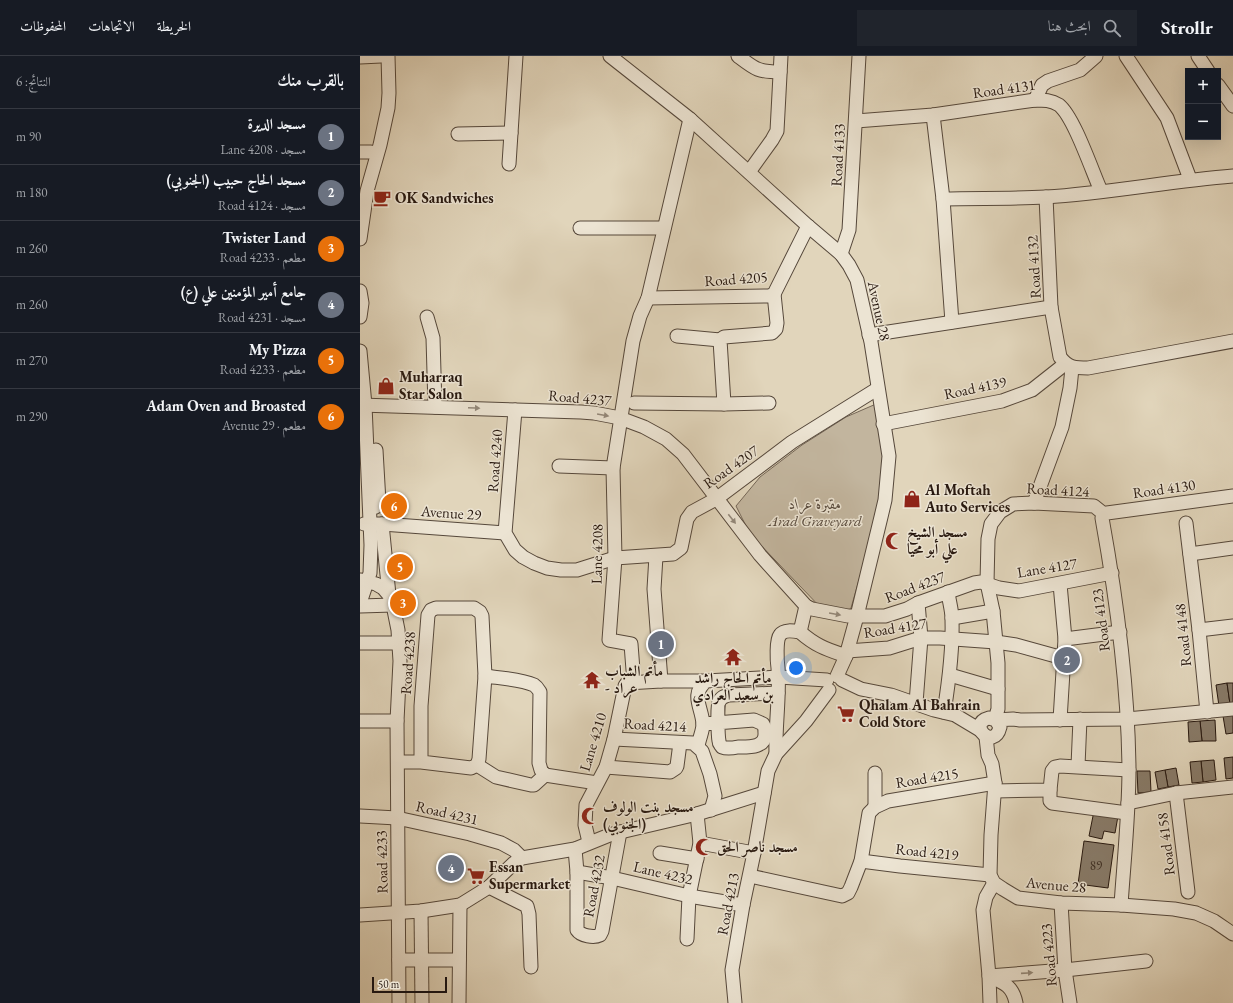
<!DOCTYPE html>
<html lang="ar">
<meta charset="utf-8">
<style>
body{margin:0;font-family:"EB Garamond",Amiri,serif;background:#20242c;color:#f1f3f6;direction:rtl}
.controls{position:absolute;right:12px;top:12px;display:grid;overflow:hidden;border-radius:0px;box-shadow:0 4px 16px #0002}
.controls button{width:36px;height:36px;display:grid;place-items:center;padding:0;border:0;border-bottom:1px solid #363941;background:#171b24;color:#f1f3f6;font:20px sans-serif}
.scale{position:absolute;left:12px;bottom:10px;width:75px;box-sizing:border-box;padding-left:4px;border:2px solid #281910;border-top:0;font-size:11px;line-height:14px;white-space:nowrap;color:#281910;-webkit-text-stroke:3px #ece4d3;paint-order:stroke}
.you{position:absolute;left:436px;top:612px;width:14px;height:14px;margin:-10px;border:3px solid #fff;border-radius:50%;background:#1a73e8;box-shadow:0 0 0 6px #1a73e833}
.badge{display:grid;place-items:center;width:26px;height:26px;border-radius:50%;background:#c59692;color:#fff;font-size:13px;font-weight:700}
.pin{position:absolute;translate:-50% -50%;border:2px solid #fff;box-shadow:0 1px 4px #0006}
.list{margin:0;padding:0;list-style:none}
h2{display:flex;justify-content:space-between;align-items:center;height:52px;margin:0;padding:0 16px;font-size:17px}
h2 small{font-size:13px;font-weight:400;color:#9ea1a6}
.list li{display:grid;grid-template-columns:26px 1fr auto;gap:12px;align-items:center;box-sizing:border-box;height:56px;padding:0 16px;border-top:1px solid #363941}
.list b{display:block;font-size:15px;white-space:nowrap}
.list p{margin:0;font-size:13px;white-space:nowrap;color:#9ea1a6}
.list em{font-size:13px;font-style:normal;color:#9ea1a6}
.icon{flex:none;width:22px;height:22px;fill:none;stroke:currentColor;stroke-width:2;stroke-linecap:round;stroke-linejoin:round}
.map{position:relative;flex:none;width:873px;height:947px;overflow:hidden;direction:ltr}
header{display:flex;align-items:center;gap:24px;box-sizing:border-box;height:56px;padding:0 20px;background:#171b24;border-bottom:1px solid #363941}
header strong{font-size:19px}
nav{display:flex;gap:22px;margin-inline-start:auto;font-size:14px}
.search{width:280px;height:36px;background:#20242c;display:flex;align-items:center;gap:10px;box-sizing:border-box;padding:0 14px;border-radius:0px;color:#9ea1a6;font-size:15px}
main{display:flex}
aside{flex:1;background:#171b24}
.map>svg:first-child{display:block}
.green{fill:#c2b59e;stroke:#756757}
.building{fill:#887b69;stroke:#281910}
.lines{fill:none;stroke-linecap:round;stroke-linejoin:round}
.minor-casing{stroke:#56483b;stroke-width:15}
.minor{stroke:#ece4d3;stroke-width:13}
.oneway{fill:#94897b}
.labels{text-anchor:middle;stroke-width:3;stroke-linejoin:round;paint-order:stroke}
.number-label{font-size:13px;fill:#403226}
.street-label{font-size:15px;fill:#281910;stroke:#ece4d3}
.poi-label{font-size:15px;font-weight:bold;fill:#281910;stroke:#ece4d3;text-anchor:start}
.park-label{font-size:15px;font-style:italic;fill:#56483b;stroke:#ece4d3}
</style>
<header>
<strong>Strollr</strong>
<div class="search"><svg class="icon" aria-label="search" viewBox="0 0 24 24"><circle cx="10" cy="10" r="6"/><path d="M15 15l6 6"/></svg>ابحث هنا</div>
<nav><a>الخريطة</a><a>الاتجاهات</a><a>المحفوظات</a></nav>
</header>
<main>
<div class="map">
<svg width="873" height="947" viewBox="0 0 873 947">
<rect width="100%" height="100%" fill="#e1d5bb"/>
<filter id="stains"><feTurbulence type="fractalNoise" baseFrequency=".005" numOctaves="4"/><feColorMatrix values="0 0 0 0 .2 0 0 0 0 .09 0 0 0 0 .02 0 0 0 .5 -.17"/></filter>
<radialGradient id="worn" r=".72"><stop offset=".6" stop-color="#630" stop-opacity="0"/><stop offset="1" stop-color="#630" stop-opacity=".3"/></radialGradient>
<path class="green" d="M516 348 523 403 521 447 489 559 463 554 390 478 376 450 400 421 442 389 486 361Z"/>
<g class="building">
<path d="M867 627 870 648 859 650 856 629Z"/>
<path d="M867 627H873V648H870Z"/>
<path d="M873 659V677L866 678 863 660Z"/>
<path d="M855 664 856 685H842L840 665Z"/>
<path d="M840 665 842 685 829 686 828 666Z"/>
<path d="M873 701V722L866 723 864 702Z"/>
<path d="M854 704 856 724 843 726 841 705Z"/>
<path d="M841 705 843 726 832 727 830 706Z"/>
<path d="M816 712 819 729 808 731 805 714Z"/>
<path d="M805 714 808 731 798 733 795 716Z"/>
<path d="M777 715H790L791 736 778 737Z"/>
<path d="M734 755 758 760 755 777 744 775 742 783 729 780Z"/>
<path d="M724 785 754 789 748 832 718 828Z"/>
</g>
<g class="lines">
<g class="minor-casing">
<g id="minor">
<path d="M250 0 330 63 448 170 481 198 489 209 497 224 511 286 529 400 525 444 521 461 497 560 486 600 477 620"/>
<path d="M378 0C395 13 398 16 420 16"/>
<path d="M766 0 807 62 830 123"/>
<path d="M838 0 848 15"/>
<path d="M0 1 21 0"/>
<path d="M858 29 873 50"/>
<path d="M675 44 682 29 688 25 720 14 736 0"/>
<path d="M573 59 583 143 592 266"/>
<path d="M496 65 573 59 675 44C684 44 691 44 699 49 714 61 732 115 741 135"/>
<path d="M98 78 151 77"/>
<path d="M0 96H11"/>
<path d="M149 108 156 0"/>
<path d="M389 116 412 84 417 75 421 0"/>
<path d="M686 141 691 251 700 301C708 312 715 312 728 312L873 285"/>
<path d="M583 143C617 142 652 143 686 141 749 137 810 125 873 120"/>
<path d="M220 172H304"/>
<path d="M0 183 7 135 20 89 28 52 29 37 28 0"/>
<path d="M481 198 489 174 499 0"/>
<path d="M0 235 2 247 0 261"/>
<path d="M288 242 409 240 414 238 448 170"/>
<path d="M67 261 73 282 75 351"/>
<path d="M509 279 691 251"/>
<path d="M317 280 360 284"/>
<path d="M0 295 5 349 11 489 10 517 0 547"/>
<path d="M274 347 364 348 360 284 364 281 412 277 416 273 417 267 414 238"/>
<path d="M364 348 409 347"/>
<path d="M0 349 221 356 234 357 260 362 284 371 306 383 323 398 400 499 446 550 452 553 488 560H525L547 553 558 547 614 527 621 526 639 532 659 535 752 517"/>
<path d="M155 354 145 477 155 494 163 501 174 507 187 512 201 514H217L255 502 313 498 321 492 327 463 332 456 356 443 432 386 517 333"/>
<path d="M523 368 642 345 672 334 705 308"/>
<path d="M199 410 253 412"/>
<path d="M674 447 702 371 710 332 712 312"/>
<path d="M10 452 16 451 19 446 16 394"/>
<path d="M826 467 839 574 847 656"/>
<path d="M4 468H22L145 477"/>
<path d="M22 468 29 539"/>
<path d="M830 498 873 492"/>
<path d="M296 500 294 533 301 625"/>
<path d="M1 524 16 528 23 532 29 539 33 549 38 574 40 605 37 665 39 947"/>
<path d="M0 550 33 549"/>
<path d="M592 562 633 555"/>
<path d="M839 574 873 570"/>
<path d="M440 576C456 590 466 593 486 600"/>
<path d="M705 583 760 576"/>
<path d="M0 587H39"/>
<path d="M487 595 529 592 561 582H580L636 586 656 589 703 602"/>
<path d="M590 619 638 633"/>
<path d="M125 620C139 622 161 623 174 629 177 631 178 633 180 636L179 707 181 714 185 719"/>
<path d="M482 624 501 633 531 639 574 654 595 659 620 674"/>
<path d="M274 627 271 588 249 584 255 502 253 412 273 285 280 260 288 242 330 63"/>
<path d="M556 647 561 582 558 547"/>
<path d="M584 656C589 625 593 594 592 563 592 554 589 545 588 536"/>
<path d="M635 663 638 653V607L633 555 627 527 628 483 631 468 640 456 653 448 674 447 734 450 744 458"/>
<path d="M636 664 640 671C634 696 606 668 629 662L636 664 653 663 660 664 767 663 873 653"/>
<path d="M700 664 705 583 700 528"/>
<path d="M0 665H37"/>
<path d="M343 668 394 664 403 668C405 671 405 673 405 677 406 692 389 691 378 691 373 692 367 693 362 691 360 688 359 688 359 685 358 680 357 649 359 646 361 641 365 640 369 639L418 637"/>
<path d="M626 681 628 699 632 708 635 727 631 779 630 819 634 827 643 833 658 842 701 847 761 849 814 853 836 857 854 865 873 878"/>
<path d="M254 683 333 687 342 695 350 718 355 740 351 754"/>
<path d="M338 690C339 683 343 675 343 668 342 651 330 639 346 625L419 621 467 624"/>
<path d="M416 698C415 669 420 641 418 612 417 605 416 584 420 579 424 573 434 575 440 576L446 550"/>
<path d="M38 706H61L111 712 117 709 119 703 125 620 122 560 120 556 114 552H76L71 554 68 559 61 650V706"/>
<path d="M117 709 136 721 171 729H174L185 719"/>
<path d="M718 710 720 663"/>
<path d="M246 711 310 716 316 712 317 710 320 687"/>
<path d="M185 719 237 727"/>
<path d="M690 734V745L692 747 767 757"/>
<path d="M635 735 690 734 692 715 695 711 700 710 769 714"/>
<path d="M816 737 828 836"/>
<path d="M768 747 816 737 873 731"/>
<path d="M515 751V717"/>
<path d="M0 760 37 762 110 778 141 787 154 794 162 802"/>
<path d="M229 786 225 769 226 749 246 711 254 683 265 630 267 627 301 625H346"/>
<path d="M340 787 394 797"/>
<path d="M215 793 217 816V874C221 880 234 882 240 879L242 875 260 776"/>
<path d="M300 797 337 803"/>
<path d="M501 805 540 810 630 819"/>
<path d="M217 816 252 822 329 840 383 849"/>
<path d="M390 820 482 840 488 837 491 831 501 805 509 757 515 751 528 745 635 727"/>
<path d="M129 831 167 850 169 858 171 911"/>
<path d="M701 847 705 914 710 947"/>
<path d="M761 849C764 804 769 758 769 712 768 628 757 545 742 462L744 458 747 457 873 440"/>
<path d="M61 855 62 947"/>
<path d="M0 859 61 855 100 849 129 831 154 807 162 802 215 793 252 778 337 758 404 737"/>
<path d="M327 883 329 840 340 787 337 758"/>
<path d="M39 904H99"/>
<path d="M629 920 705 914 786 905"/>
<path d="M631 921C645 927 653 931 656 947"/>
<path d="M99 947 100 849"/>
<path d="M375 947 372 914 383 849 394 797 408 715 416 698 446 665 469 634"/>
<path d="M630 947 629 920 623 854 626 841 634 827"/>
</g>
</g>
<use href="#minor" class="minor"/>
</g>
<defs><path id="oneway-solid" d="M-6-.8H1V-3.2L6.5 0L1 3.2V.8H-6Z"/></defs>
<g class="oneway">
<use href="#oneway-solid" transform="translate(114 352) rotate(2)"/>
<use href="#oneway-solid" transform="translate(243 359) rotate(10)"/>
<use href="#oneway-solid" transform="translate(372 463) rotate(52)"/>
<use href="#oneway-solid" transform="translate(475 558) rotate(10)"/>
<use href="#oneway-solid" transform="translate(667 917) rotate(-4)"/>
</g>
<defs>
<g id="cafe-bare" transform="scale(1.38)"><path d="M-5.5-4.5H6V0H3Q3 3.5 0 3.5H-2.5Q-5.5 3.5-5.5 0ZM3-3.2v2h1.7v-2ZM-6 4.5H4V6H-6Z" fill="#8f2418" stroke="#ece4d3" stroke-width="2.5" paint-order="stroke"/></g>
<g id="shop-bare" transform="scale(1.38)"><path d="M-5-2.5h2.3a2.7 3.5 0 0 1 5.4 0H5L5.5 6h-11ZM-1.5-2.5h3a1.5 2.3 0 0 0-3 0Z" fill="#8f2418" stroke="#ece4d3" stroke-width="2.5" paint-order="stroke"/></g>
<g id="mosque-bare" transform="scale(1.38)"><path d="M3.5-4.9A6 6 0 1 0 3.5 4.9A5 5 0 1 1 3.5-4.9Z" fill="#8f2418" stroke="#ece4d3" stroke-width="2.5" paint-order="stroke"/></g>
<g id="temple-bare" transform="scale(1.38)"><path d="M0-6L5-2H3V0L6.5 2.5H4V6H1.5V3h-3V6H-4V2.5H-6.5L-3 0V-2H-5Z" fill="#8f2418" stroke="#ece4d3" stroke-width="2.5" paint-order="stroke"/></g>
<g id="supermarket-bare" transform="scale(1.38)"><path d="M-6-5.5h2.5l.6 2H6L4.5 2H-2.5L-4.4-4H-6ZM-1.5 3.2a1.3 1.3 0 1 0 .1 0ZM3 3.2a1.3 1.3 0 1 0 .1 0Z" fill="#8f2418" stroke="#ece4d3" stroke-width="2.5" paint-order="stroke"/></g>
</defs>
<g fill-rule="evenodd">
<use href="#cafe-bare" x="22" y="142"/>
<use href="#shop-bare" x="26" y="330"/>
<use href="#shop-bare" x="552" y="443"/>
<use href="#mosque-bare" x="534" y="485"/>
<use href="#temple-bare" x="373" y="601"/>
<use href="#temple-bare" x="232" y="624"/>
<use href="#supermarket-bare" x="486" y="658"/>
<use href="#mosque-bare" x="230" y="760"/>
<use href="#mosque-bare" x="344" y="791"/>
<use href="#supermarket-bare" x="116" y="820"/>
</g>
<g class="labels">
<g class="number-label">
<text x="736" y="814">89</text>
</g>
<g class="street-label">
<text transform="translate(644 33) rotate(-8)" y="5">Road 4131</text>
<text transform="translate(478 99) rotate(-87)" y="5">Road 4133</text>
<text transform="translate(674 211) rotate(-93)" y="5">Road 4132</text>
<text transform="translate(376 223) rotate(-4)" y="5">Road 4205</text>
<text transform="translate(519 255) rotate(78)" y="5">Avenue 28</text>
<text transform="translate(615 332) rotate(-12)" y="5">Road 4139</text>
<text transform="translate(220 342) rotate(5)" y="5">Road 4237</text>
<text transform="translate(135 405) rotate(-86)" y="5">Road 4240</text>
<text transform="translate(371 411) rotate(-35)" y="5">Road 4207</text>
<text transform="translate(804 433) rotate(-8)" y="5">Road 4130</text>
<text transform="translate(698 434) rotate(3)" y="5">Road 4124</text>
<text transform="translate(91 457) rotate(4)" y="5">Avenue 29</text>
<text transform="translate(237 498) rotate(-89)" y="5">Lane 4208</text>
<text transform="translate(687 512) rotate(-9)" y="5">Lane 4127</text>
<text transform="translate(555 531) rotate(-21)" y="5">Road 4237</text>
<text transform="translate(741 564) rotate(-97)" y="5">Road 4123</text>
<text transform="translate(535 572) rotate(-9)" y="5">Road 4127</text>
<text transform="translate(823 579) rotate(-96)" y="5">Road 4148</text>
<text transform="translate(48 607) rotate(-86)" y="5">Road 4238</text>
<text transform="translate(295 669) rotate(3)" y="5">Road 4214</text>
<text transform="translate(233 686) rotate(-73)" y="5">Lane 4210</text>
<text transform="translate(567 722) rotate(-9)" y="5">Road 4215</text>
<text transform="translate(87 757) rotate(13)" y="5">Road 4231</text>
<text transform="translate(806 788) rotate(-97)" y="5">Road 4158</text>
<text transform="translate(567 796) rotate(6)" y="5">Road 4219</text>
<text transform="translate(22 806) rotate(-91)" y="5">Road 4233</text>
<text transform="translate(303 817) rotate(13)" y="5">Lane 4232</text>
<text transform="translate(696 829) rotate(5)" y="5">Avenue 28</text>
<text transform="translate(234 830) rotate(-79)" y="5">Road 4232</text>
<text transform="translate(368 848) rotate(-79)" y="5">Road 4213</text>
<text transform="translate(689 899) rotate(-95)" y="5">Road 4223</text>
</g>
<g class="poi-label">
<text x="35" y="147">OK Sandwiches</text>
<text x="39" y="326">Muharraq<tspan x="39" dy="17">Star Salon</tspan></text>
<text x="565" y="439">Al Moftah<tspan x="565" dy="17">Auto Services</tspan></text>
<text x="547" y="481">مسجد الشيخ<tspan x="547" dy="17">علي أبو محيا</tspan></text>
<text x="245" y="620">مأتم الشباب<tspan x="245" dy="17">- عراد</tspan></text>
<text x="373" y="627" text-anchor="middle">مأتم الحاج راشد<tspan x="373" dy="17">بن سعيد العرادي</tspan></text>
<text x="499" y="654">Qhalam Al Bahrain<tspan x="499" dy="17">Cold Store</tspan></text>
<text x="243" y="756">مسجد بنت الولوف<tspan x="243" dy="17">(الجنوبي)</tspan></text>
<text x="357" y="796">مسجد ناصر الحق</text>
<text x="129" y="816">Essan<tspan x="129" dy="17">Supermarket</tspan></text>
</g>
<g class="park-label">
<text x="455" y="453">مقبرة عراد<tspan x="455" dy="17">Arad Graveyard</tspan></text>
</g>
</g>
<rect width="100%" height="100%" filter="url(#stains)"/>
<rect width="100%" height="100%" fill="url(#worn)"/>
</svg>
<div class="controls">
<button>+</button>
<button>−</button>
</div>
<div class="scale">50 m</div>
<div class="you"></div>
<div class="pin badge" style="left:301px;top:588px;background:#6b7280">1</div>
<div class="pin badge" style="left:707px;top:604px;background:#6b7280">2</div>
<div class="pin badge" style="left:43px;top:547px;background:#e8710a">3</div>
<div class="pin badge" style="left:91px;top:812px;background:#6b7280">4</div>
<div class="pin badge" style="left:40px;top:511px;background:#e8710a">5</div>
<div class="pin badge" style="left:34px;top:450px;background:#e8710a">6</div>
</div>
<aside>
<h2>بالقرب منك<small>النتائج: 6</small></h2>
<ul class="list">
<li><span class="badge" style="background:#6b7280">1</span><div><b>مسجد الديرة</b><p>مسجد · Lane 4208</p></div><em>90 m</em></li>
<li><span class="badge" style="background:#6b7280">2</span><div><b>مسجد الحاج حبيب (الجنوبي)</b><p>مسجد · Road 4124</p></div><em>180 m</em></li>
<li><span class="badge" style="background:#e8710a">3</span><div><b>Twister Land</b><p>مطعم · Road 4233</p></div><em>260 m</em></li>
<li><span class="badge" style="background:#6b7280">4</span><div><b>جامع أمير المؤمنين علي (ع)</b><p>مسجد · Road 4231</p></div><em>260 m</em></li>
<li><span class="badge" style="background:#e8710a">5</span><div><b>My Pizza</b><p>مطعم · Road 4233</p></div><em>270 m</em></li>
<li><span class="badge" style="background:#e8710a">6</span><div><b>Adam Oven and Broasted</b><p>مطعم · Avenue 29</p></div><em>290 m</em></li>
</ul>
</aside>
</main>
